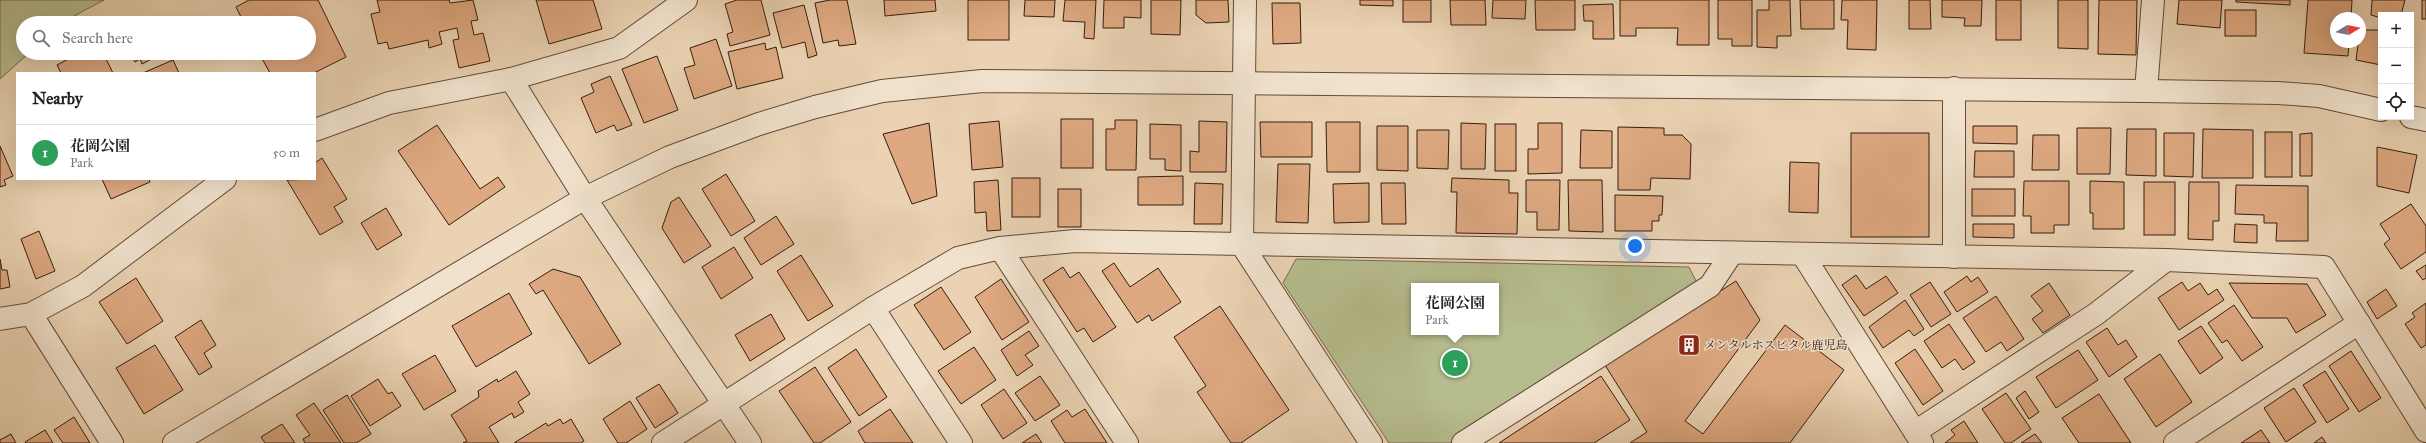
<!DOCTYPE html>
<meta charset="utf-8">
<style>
body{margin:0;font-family:"IM FELL Great Primer","Noto Serif JP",serif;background:#f2f2f2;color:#222}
.controls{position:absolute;right:12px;top:12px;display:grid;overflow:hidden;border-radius:0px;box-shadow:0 4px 16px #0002}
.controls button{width:36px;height:36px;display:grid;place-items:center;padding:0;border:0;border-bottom:1px solid #e0e0e0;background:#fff;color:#222;font:20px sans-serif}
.compass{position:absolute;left:2330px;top:12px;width:36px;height:36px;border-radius:50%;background:#fff;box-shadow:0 4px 16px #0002;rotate:80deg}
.you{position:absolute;left:1635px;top:246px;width:14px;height:14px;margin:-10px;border:3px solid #fff;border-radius:50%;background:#1a73e8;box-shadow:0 0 0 6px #1a73e833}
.badge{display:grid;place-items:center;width:26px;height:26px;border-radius:50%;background:#b45309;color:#fff;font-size:13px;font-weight:700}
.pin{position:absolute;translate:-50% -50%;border:2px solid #fff;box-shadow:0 1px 4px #0006}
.popup{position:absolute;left:1411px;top:283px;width:88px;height:52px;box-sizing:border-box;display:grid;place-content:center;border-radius:0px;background:#fff;filter:drop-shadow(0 1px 3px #0005);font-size:13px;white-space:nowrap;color:#767676}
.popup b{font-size:15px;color:#222}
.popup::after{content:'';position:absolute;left:50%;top:100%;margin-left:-8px;border:8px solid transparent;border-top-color:#fff}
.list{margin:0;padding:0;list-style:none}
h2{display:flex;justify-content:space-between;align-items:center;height:52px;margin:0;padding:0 16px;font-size:17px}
h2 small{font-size:13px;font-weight:400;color:#767676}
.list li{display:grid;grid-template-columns:26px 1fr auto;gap:12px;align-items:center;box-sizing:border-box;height:56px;padding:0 16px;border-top:1px solid #e0e0e0}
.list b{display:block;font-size:15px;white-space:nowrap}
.list p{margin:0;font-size:13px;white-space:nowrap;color:#767676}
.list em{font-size:13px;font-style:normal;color:#767676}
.icon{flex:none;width:22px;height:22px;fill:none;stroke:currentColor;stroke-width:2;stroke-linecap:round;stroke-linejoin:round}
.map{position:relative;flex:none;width:2426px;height:443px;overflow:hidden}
.search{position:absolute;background:#fff;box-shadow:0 4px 16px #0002;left:16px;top:16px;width:300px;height:44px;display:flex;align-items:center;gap:10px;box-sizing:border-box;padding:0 14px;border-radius:22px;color:#767676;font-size:15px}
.panel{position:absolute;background:#fff;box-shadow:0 4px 16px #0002;left:16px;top:72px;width:300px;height:108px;border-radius:0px}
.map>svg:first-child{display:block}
.green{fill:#b6bc8d;stroke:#766c50;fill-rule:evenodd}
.building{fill:#dea981;stroke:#351d13}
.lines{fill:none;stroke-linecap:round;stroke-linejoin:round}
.minor-casing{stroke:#624a3b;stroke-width:24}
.tertiary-casing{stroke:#624a3b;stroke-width:24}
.minor{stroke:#f1e2cd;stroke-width:22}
.tertiary{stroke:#f1e2cd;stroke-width:22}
.labels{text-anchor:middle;stroke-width:3;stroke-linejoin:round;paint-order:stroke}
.poi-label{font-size:12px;fill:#351d13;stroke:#f1e2cd;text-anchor:start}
</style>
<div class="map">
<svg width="2426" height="443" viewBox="0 0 2426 443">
<rect width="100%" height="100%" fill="#ead2b2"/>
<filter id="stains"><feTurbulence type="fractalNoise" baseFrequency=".005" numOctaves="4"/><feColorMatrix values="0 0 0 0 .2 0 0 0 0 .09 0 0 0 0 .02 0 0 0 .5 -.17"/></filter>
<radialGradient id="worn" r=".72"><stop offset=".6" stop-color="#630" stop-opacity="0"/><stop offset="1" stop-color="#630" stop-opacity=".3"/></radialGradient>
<g class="green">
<path d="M0 0H104L61 23H23V53H29L0 79Z"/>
<path d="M1296 259 1689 267 1697 283 1450 443H1389L1283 283ZM1414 286H1496V332H1414Z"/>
</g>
<g class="building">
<path d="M249 0H318L346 57 314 73H270L259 53H309V23H244L236 7Z"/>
<path d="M377 0H449L450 3 473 0 478 20 471 21 474 35 483 33 490 61 459 68 453 40 459 39 457 28 439 32 442 44 429 48 428 40 389 49 387 42 378 44 371 14 380 12Z"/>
<path d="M536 0H593L602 29 549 44Z"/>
<path d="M737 0H761L770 35 730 46 727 34 733 32 725 4Z"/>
<path d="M830 0H847L856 44 839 46 838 40 823 43 815 3Z"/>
<path d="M884 0H935L936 11 885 16Z"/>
<rect x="968" y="0" width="41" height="40"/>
<path d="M1025 0H1055L1054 17 1024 16Z"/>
<path d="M1065 0H1096L1094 39 1084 38 1085 22 1063 21Z"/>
<path d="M1104 0H1141V18L1124 17V28H1103Z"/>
<path d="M1151 0H1181L1180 35 1151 34Z"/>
<path d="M1196 0H1228L1229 22 1206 23 1196 15Z"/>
<path d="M1360 0H1393V6L1360 5Z"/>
<rect x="1403" y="0" width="28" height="22"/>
<path d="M1450 0H1485L1486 25H1451Z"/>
<path d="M1493 0H1526L1525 19 1492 18Z"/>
<path d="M1535 0H1575V30H1536Z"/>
<path d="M1620 0H1709V45H1677L1678 28H1636V36H1620Z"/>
<path d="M1718 0H1752V46H1732V39H1718Z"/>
<path d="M1769 0H1790L1791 36H1777V48L1757 47V10H1769Z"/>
<path d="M1800 0H1834V29H1801Z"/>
<path d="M1842 0H1877L1876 50 1847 49 1848 20H1841Z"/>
<path d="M1909 0H1930L1931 29H1909Z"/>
<path d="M1942 0H1982L1981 26H1964L1965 18 1942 17Z"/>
<rect x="1996" y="0" width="25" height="40"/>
<path d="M2058 0H2088V49L2058 48Z"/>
<path d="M2099 0H2137L2136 55 2098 54Z"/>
<path d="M2179 0H2222L2220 28 2177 24Z"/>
<path d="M2236 0H2290V5L2236 2Z"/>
<path d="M2308 0H2352L2351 18H2336V42H2349L2348 56 2304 53Z"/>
<path d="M2372 0H2405L2401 15H2381V18L2371 15Z"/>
<rect x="2422" y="0" width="4" height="19"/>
<path d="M1272 3H1300L1301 43 1273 44Z"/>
<path d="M1613 4 1614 39H1593V21H1584L1583 5Z"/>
<path d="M804 5 817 55 808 58 805 42 782 48 773 13Z"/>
<rect x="2225" y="10" width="31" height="26"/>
<path d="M2360 30H2381V65L2356 60Z"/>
<path d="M716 39 732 86 694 99 684 68 695 65 690 48Z"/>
<path d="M765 43 766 50 776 47 783 78 737 89 728 52Z"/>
<path d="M80 53H103L113 73H61L57 65Z"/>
<path d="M130 53H163L142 64 140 59 135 62Z"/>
<path d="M657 56 678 110 644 123 622 69Z"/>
<path d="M173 60 179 73H143Z"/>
<path d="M610 76 632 125 617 131 614 125 596 133 581 98 594 92 591 84Z"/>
<rect x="1061" y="119" width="32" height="49"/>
<path d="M1115 120H1137L1136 170H1106V129H1115Z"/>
<path d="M999 121 1003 167 972 170 969 124Z"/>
<path d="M1199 121 1227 122 1226 172H1190V151L1199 152Z"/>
<path d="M1260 122H1312V157H1261Z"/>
<path d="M1326 122H1360V172H1327Z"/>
<path d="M929 123 937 196 912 204 883 134Z"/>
<path d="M1461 123 1486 124 1485 169H1461Z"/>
<path d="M1538 123H1562V173L1528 174V149H1538Z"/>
<path d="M1150 124 1181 125V171L1165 170V159H1150Z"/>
<rect x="1495" y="124" width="21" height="47"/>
<path d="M437 125 480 189 498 177 505 187 449 225 398 151Z"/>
<path d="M1377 126H1408V171L1377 170Z"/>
<path d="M1973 126H2017V144L1973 143Z"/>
<path d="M1618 127 1664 128V135H1682L1691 144 1690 179 1651 178 1650 190H1618Z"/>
<path d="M2077 128H2111L2110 174H2077Z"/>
<path d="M2127 129H2156V176L2126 175Z"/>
<path d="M2203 129 2253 130V178H2202Z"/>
<path d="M1417 130H1449L1448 169 1417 168Z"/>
<path d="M1581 130 1612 131V168H1580Z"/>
<rect x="2265" y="132" width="27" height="45"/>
<rect x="1851" y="133" width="78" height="104"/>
<path d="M2164 133H2194L2193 177 2164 176Z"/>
<path d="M2312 133V176H2300V134Z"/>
<path d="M2033 135H2059V170H2032Z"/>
<path d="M0 146 13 176 4 180 6 185 0 187Z"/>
<path d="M2377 147 2417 155 2409 193 2377 186Z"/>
<path d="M1975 151H2014V177H1974Z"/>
<path d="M322 158 347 199 334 207 343 222 320 235 287 180 315 179V163Z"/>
<path d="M1790 162 1819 163 1818 213 1789 212Z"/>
<path d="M1278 164H1310L1308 223 1276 222Z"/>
<path d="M726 174 755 221 731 236 702 189Z"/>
<path d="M1183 176V205H1138V177Z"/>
<rect x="1012" y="178" width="28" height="39"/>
<path d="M1452 178 1509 180V193H1518L1517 234 1456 233 1457 192H1451Z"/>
<path d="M102 179H149L150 182 111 199Z"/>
<path d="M998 180 1001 230 987 231 986 212 975 213 974 182Z"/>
<path d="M1526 180H1560L1559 230H1537V212H1526Z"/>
<path d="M1568 180H1602L1603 232 1569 231Z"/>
<path d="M2024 181H2069V225H2054V233H2031V216H2023Z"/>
<path d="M2090 181 2124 182V229H2093V213H2090Z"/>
<rect x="2144" y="182" width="31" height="53"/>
<path d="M2189 182H2219V221H2213V240L2188 239Z"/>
<path d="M1195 183 1223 184 1222 224H1194Z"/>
<path d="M1369 183V222L1334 223 1333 184Z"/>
<path d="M1381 183H1405L1406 224H1382Z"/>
<path d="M2236 185 2308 186V241H2276L2277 223H2264V215L2235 214Z"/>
<rect x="1058" y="189" width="23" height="38"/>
<rect x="1972" y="189" width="43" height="27"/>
<path d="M1615 195 1663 196 1662 215H1659V221H1652V231H1615Z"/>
<path d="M679 197 711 246 684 263 662 228 671 202Z"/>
<path d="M2411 204 2426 226V252L2401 269 2384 244 2390 239 2380 224Z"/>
<path d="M386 208 402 235 377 250 361 223Z"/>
<path d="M776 216 794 244 761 265 744 238Z"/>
<path d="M1973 224H2014V238L1973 237Z"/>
<path d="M2235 224 2257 225V243L2234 242Z"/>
<path d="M39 231 55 271 36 279 21 239Z"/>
<path d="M734 247 753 278 721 299 702 267Z"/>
<path d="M801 255 833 306 808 321 777 271Z"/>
<path d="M0 259 2 270H7L10 287 0 289Z"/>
<path d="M1114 263 1130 287 1158 268 1181 302 1152 321 1149 315 1137 323 1102 271Z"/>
<path d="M2426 265V278L2423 280 2416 271Z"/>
<path d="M1063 267 1070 278 1079 272 1116 327 1093 342 1084 328 1077 332 1043 280Z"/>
<path d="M553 269 580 277 621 344 589 364 543 290 536 294 529 284Z"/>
<path d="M1856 275 1866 289 1886 276 1898 293 1864 316 1842 285Z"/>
<path d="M1967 276 1971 282 1978 277 1988 292 1957 312 1944 292Z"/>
<path d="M136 278 163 321 127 344 99 302Z"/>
<path d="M1001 279 1029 322 1002 340 975 297Z"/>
<path d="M1736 281 1760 320 1685 421 1703 434 1785 325 1844 370 1790 443H1630L1647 432 1605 365Z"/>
<path d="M1930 282 1951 314 1931 327 1910 295Z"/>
<path d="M2182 282 2188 291 2200 283 2208 295 2217 289 2224 300 2179 330 2158 298Z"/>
<path d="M2049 283 2070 315 2043 333 2032 319 2043 311 2031 296Z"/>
<path d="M2229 283 2307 284 2326 315 2296 333 2287 318H2252Z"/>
<path d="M941 287 971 332 944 350 914 305Z"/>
<path d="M2386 289 2397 306 2377 319 2367 302Z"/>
<path d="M509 293 532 334 476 367 452 326Z"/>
<path d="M1996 296 2024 339 2007 351 2001 342 1986 352 1963 318Z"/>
<path d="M1905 300 1924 329 1914 336 1909 330 1883 348 1869 327Z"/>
<path d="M2426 303V345L2421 348 2405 324 2415 317 2412 313Z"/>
<path d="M2234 305 2263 347 2242 361 2227 340 2222 343 2208 323Z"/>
<path d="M1220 306 1289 410 1241 443H1231L1197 392 1206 386 1174 337Z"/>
<path d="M771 314 785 339 750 361 735 335Z"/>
<path d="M201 320 216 345 204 353 212 367 199 375 175 337Z"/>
<path d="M1949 324 1975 362 1963 370 1955 359 1942 368 1924 341Z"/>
<path d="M2201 326 2223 358 2200 374 2178 341Z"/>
<path d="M2107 328 2118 345 2126 340 2137 357 2109 377 2086 342Z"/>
<path d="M1029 331 1039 346 1025 355 1033 365 1017 376 1001 350Z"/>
<path d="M155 345 183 390 144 414 116 368Z"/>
<path d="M974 347 996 380 961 404 938 371Z"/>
<path d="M856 349 887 397 859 416 828 368Z"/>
<path d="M1915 349 1943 391 1923 405 1895 363Z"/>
<path d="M2078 350 2098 380 2056 408 2036 377Z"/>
<path d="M2351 351 2381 398 2359 412 2329 366Z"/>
<path d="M2160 354 2192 402 2156 427 2124 379Z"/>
<path d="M435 355 456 391 424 410 402 374Z"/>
<path d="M815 367 851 422 820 443H814L779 391Z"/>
<path d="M516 371 530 394 518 402 524 412 514 418 512 413 489 427 499 443H463L467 441 451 415 479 397 478 391 497 379 498 382Z"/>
<path d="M2325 371 2349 409 2327 423 2303 385Z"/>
<path d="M1040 376 1060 405 1035 421 1015 393Z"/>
<path d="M1601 376 1630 420 1594 443H1499Z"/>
<path d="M378 379 388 394 392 392 401 406 370 426 351 396Z"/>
<path d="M659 384 678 413 655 428 636 398Z"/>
<path d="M2294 388 2316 422 2286 442 2264 408Z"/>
<path d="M1004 389 1027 423 1003 439 981 405Z"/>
<path d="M2025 391 2039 412 2029 419 2016 398Z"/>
<path d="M2006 393 2031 429 2011 443H2005L1982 409Z"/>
<path d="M2099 394 2131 443H2079L2062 418Z"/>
<path d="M347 395 371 434 356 443H344L323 410Z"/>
<path d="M630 401 647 429 626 443H618L603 419Z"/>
<path d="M314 403 341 443H305L303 439 310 435 296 415Z"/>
<path d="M890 409 913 443H865L858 431Z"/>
<path d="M1085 409 1107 443H1065L1051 421 1067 410 1072 417Z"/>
<path d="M74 417 90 443H63L54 430Z"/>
<path d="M560 419 563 424 571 419 584 441 581 443H514L546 423 548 426Z"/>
<path d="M1964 421 1978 443H1945L1955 435 1951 430Z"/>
<path d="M282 424 295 443H265L261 437Z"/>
<path d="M45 430 53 443H26L25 442Z"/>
<path d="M2261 430 2270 443H2241Z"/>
<path d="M11 434 16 443H0V440Z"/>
<path d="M1036 434 1042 443H1022Z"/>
<path d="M2035 434 2042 443H2021Z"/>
<path d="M2322 437 2326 443H2314Z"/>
</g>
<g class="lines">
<g class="minor-casing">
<g id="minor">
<path d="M1245 0 1242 245 1371 443"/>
<path d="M511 79 585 198"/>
<path d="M2146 91 2153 0"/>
<path d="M315 130 389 103 511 79 619 48 686 0"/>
<path d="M1000 248 1127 443"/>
<path d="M1803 255 1922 443"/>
<path d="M1954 257V88"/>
<path d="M873 308 961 443"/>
<path d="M31 314 112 443"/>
<path d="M0 319 31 314 83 286 225 179"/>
<path d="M1915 432 2096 314 2166 260"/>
<path d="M663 443 873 308 958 258 1000 248 1075 241 2166 260 2324 267 2426 431"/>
<path d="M1463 443 1710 286 1732 253"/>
<path d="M2175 443 2359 323"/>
</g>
</g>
<g class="tertiary-casing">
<g id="tertiary">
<path d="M2411 117 2426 120"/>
<path d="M585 198 750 443"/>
<path d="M174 443 585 198 670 157 759 124 815 107 882 91 982 81 2146 91 2278 93 2319 96 2381 110"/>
</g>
</g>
<use href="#minor" class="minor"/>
<use href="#tertiary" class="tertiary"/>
</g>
<defs>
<g id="building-square" transform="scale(1.15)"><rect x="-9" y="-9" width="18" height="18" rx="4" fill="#8f2418" stroke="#f1e2cd"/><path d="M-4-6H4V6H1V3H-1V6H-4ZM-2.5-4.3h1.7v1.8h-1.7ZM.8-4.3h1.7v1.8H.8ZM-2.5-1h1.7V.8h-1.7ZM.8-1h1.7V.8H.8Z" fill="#fff"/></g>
</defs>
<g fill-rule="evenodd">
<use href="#building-square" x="1689" y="345"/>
</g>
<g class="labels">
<g class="poi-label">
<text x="1704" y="349">メンタルホスピタル鹿児島</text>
</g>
</g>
<rect width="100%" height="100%" filter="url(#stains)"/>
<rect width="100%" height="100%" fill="url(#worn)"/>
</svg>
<div class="controls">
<button>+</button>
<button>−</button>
<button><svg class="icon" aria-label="locate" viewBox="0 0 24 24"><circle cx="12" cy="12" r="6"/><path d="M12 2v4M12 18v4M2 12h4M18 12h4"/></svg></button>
</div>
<svg class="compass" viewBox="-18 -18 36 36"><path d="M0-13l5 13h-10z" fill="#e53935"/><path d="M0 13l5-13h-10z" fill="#767676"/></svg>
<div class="you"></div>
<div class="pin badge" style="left:1455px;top:363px;background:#2e9e5b">1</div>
<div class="popup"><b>花岡公園</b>Park</div>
<div class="search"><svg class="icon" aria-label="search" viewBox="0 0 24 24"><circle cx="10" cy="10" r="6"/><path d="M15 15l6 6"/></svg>Search here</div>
<section class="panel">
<h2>Nearby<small></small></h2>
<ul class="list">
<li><span class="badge" style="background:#2e9e5b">1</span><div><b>花岡公園</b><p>Park</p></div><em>50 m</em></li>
</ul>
</section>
</div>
